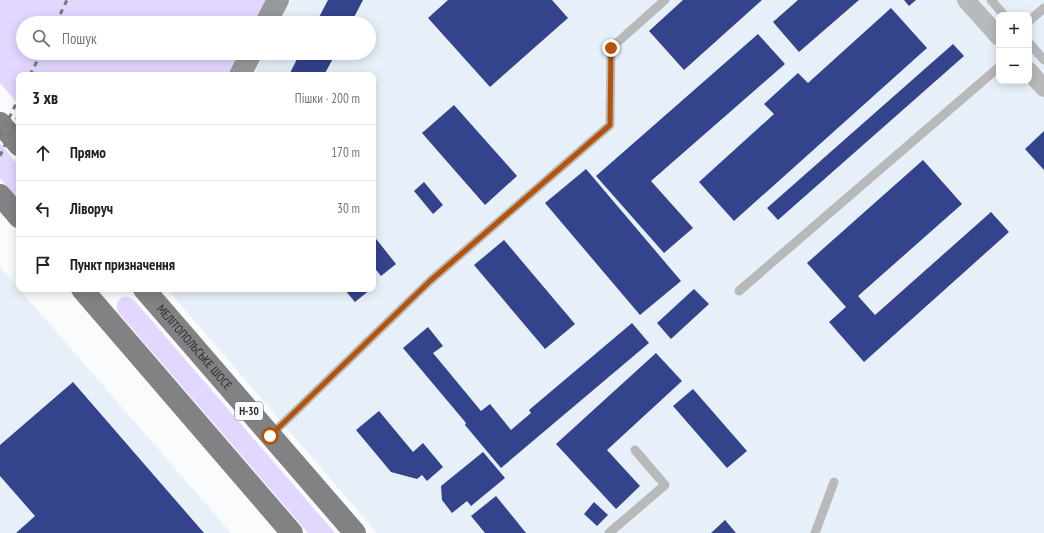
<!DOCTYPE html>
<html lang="uk">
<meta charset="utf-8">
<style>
body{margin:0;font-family:"PT Sans Narrow",sans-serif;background:#f6f6f6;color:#202124}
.controls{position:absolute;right:12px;top:12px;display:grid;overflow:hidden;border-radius:8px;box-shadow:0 2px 10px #0003}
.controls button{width:36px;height:36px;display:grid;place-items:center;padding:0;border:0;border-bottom:1px solid #e0e0e0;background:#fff;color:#202124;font:20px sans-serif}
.stop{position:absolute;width:12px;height:12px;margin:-9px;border:3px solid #b45309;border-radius:50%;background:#fff}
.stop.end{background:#b45309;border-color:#fff;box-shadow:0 1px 4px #0008}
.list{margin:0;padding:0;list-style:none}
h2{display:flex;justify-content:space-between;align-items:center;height:52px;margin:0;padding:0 16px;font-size:17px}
h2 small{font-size:13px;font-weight:400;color:#757577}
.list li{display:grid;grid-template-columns:26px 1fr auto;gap:12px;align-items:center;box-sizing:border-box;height:56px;padding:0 16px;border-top:1px solid #e0e0e0}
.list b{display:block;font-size:15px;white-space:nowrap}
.list em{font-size:13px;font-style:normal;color:#757577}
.icon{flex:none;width:22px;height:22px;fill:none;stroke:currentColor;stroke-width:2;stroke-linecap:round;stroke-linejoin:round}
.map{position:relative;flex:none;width:1044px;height:533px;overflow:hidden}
.search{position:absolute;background:#fff;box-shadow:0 2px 10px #0003;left:16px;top:16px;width:360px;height:44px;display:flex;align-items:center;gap:10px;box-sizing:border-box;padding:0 14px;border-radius:22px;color:#757577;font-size:15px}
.panel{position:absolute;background:#fff;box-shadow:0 2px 10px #0003;left:16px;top:72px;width:360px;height:220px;border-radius:8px}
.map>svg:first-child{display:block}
.built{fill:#e7f0f8;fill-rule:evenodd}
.green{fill:#e3d7ff}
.building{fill:#33438c}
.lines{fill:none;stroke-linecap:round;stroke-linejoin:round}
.lane{stroke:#b8b9ba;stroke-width:9}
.street{stroke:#b8b9ba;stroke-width:18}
.secondary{stroke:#97999a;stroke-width:22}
.primary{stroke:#808283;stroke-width:22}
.rail{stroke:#787a7b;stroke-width:3;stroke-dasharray:5 5;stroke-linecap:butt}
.route{stroke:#b45309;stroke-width:5}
.labels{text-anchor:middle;stroke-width:4;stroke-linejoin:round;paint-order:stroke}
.shield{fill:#f9fbfd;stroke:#67696a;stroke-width:1}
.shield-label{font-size:11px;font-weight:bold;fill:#292a2b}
.street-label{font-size:12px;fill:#292a2b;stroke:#f9fbfd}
</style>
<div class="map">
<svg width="1044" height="533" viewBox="0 0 1044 533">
<rect width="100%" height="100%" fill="#f9fbfd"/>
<g class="built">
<path d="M291 0H1044V533H377L167 289H373V75H253L264 53H369V23H279ZM999 15H1029V81H999Z"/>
<path d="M0 267 231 533H0Z"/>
</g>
<g class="green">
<path d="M0 0H266L254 23H23V53H238L227 75H19V105L0 83Z"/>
<path d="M0 143 19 166V201L0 178Z"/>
<path d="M123 297H128L133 299 335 533H308L118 312C115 305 117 301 123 297Z"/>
</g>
<g class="building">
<path d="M328 0H363L351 23H316Z"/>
<path d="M448 0H552L568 18 490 87 428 18Z"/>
<path d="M683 0H762L684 70 649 31Z"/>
<path d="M798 0H859L799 52 773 22Z"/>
<path d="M904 0H916L909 6Z"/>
<path d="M891 8 927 48 734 221 699 182 774 114 764 104 798 73 808 83Z"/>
<path d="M758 34 785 64 651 181 693 228 664 253 596 176Z"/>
<path d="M953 44 964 56 778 220 767 208Z"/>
<path d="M300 53H336L324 75H289Z"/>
<path d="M454 105 517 176 485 205 422 133Z"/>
<path d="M1044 131V170L1025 149Z"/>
<path d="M923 160 962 204 858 296 875 315 991 212 1009 232 864 362 829 322 846 307 807 263Z"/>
<path d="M586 169 681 281 640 315 545 203Z"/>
<path d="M424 182 443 205 433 214 414 191Z"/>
<path d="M373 235 396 264 381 276 373 266Z"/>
<path d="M504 240 575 324 545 349 474 265Z"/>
<path d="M344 289H371L355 302Z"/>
<path d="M694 289 709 304 671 339 657 323Z"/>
<path d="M632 323 649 343 501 468 465 425 466 423 403 348 428 327 443 346 433 353 481 411 490 404 511 430 531 413 529 410Z"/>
<path d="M656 353 682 381 607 450 640 486 616 509 556 444Z"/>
<path d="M73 382 204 533H16L35 516 0 476V445Z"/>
<path d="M693 389 747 451 727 468 673 406Z"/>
<path d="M379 411 413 452 423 443 443 467 427 481 422 475 417 479 391 472 356 430Z"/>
<path d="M483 452 505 478 471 506 467 501 452 513 442 500 441 486Z"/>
<path d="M496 496 526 533H485L471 516Z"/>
<path d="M594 502 608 515 597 526 584 514Z"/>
<path d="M725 520 736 533H711Z"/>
</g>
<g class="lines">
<g class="lane">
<path d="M991 0 1004 15"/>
<path d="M1029 21 1044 8"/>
<path d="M1029 43 1044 60"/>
<path d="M739 291 999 67"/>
<path d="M270 436 430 281 610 125 611 48 665 0"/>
<path d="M609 533 665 485 635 450"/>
<path d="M815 533 834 482"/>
</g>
<g class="street">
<path d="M966 0 999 37"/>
<path d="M1029 71 1044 88"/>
</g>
<g class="secondary">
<path d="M266 23 278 0"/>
<path d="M240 75 251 53"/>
</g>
<g class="primary">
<path d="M0 123 19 145"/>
<path d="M0 195 19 217"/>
<path d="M82 289 292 533"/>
<path id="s1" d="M144 289 355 533"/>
</g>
<g class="rail">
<path d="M56 23 67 0"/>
<path d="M30 75 41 53"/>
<path d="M0 136 19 98"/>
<path d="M0 156 19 114"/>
</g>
</g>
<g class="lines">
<path class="route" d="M270 436 430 281 610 125 611 48"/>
</g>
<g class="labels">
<rect class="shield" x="235" y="402" width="28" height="18" rx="3"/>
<g class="shield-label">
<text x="249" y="415">Н-30</text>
</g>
<g class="street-label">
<text dy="4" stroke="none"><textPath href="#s1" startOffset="77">МЕЛІТОПОЛЬСЬКЕ ШОСЕ</textPath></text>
</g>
</g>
</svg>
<div class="controls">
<button>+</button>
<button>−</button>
</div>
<div class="stop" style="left:270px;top:436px"></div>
<div class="stop end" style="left:611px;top:48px"></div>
<div class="search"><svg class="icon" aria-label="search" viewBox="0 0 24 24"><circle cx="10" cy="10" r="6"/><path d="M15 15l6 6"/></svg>Пошук</div>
<section class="panel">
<h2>3 хв<small>Пішки · 200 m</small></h2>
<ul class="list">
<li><svg class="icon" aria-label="ahead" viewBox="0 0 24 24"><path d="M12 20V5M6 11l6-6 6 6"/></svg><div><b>Прямо</b></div><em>170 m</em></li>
<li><svg class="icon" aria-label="left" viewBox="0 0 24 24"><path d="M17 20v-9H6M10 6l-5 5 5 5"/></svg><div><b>Ліворуч</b></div><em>30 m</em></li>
<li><svg class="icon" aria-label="arrive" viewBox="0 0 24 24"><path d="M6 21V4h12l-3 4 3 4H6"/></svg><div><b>Пункт призначення</b></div></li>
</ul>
</section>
</div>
